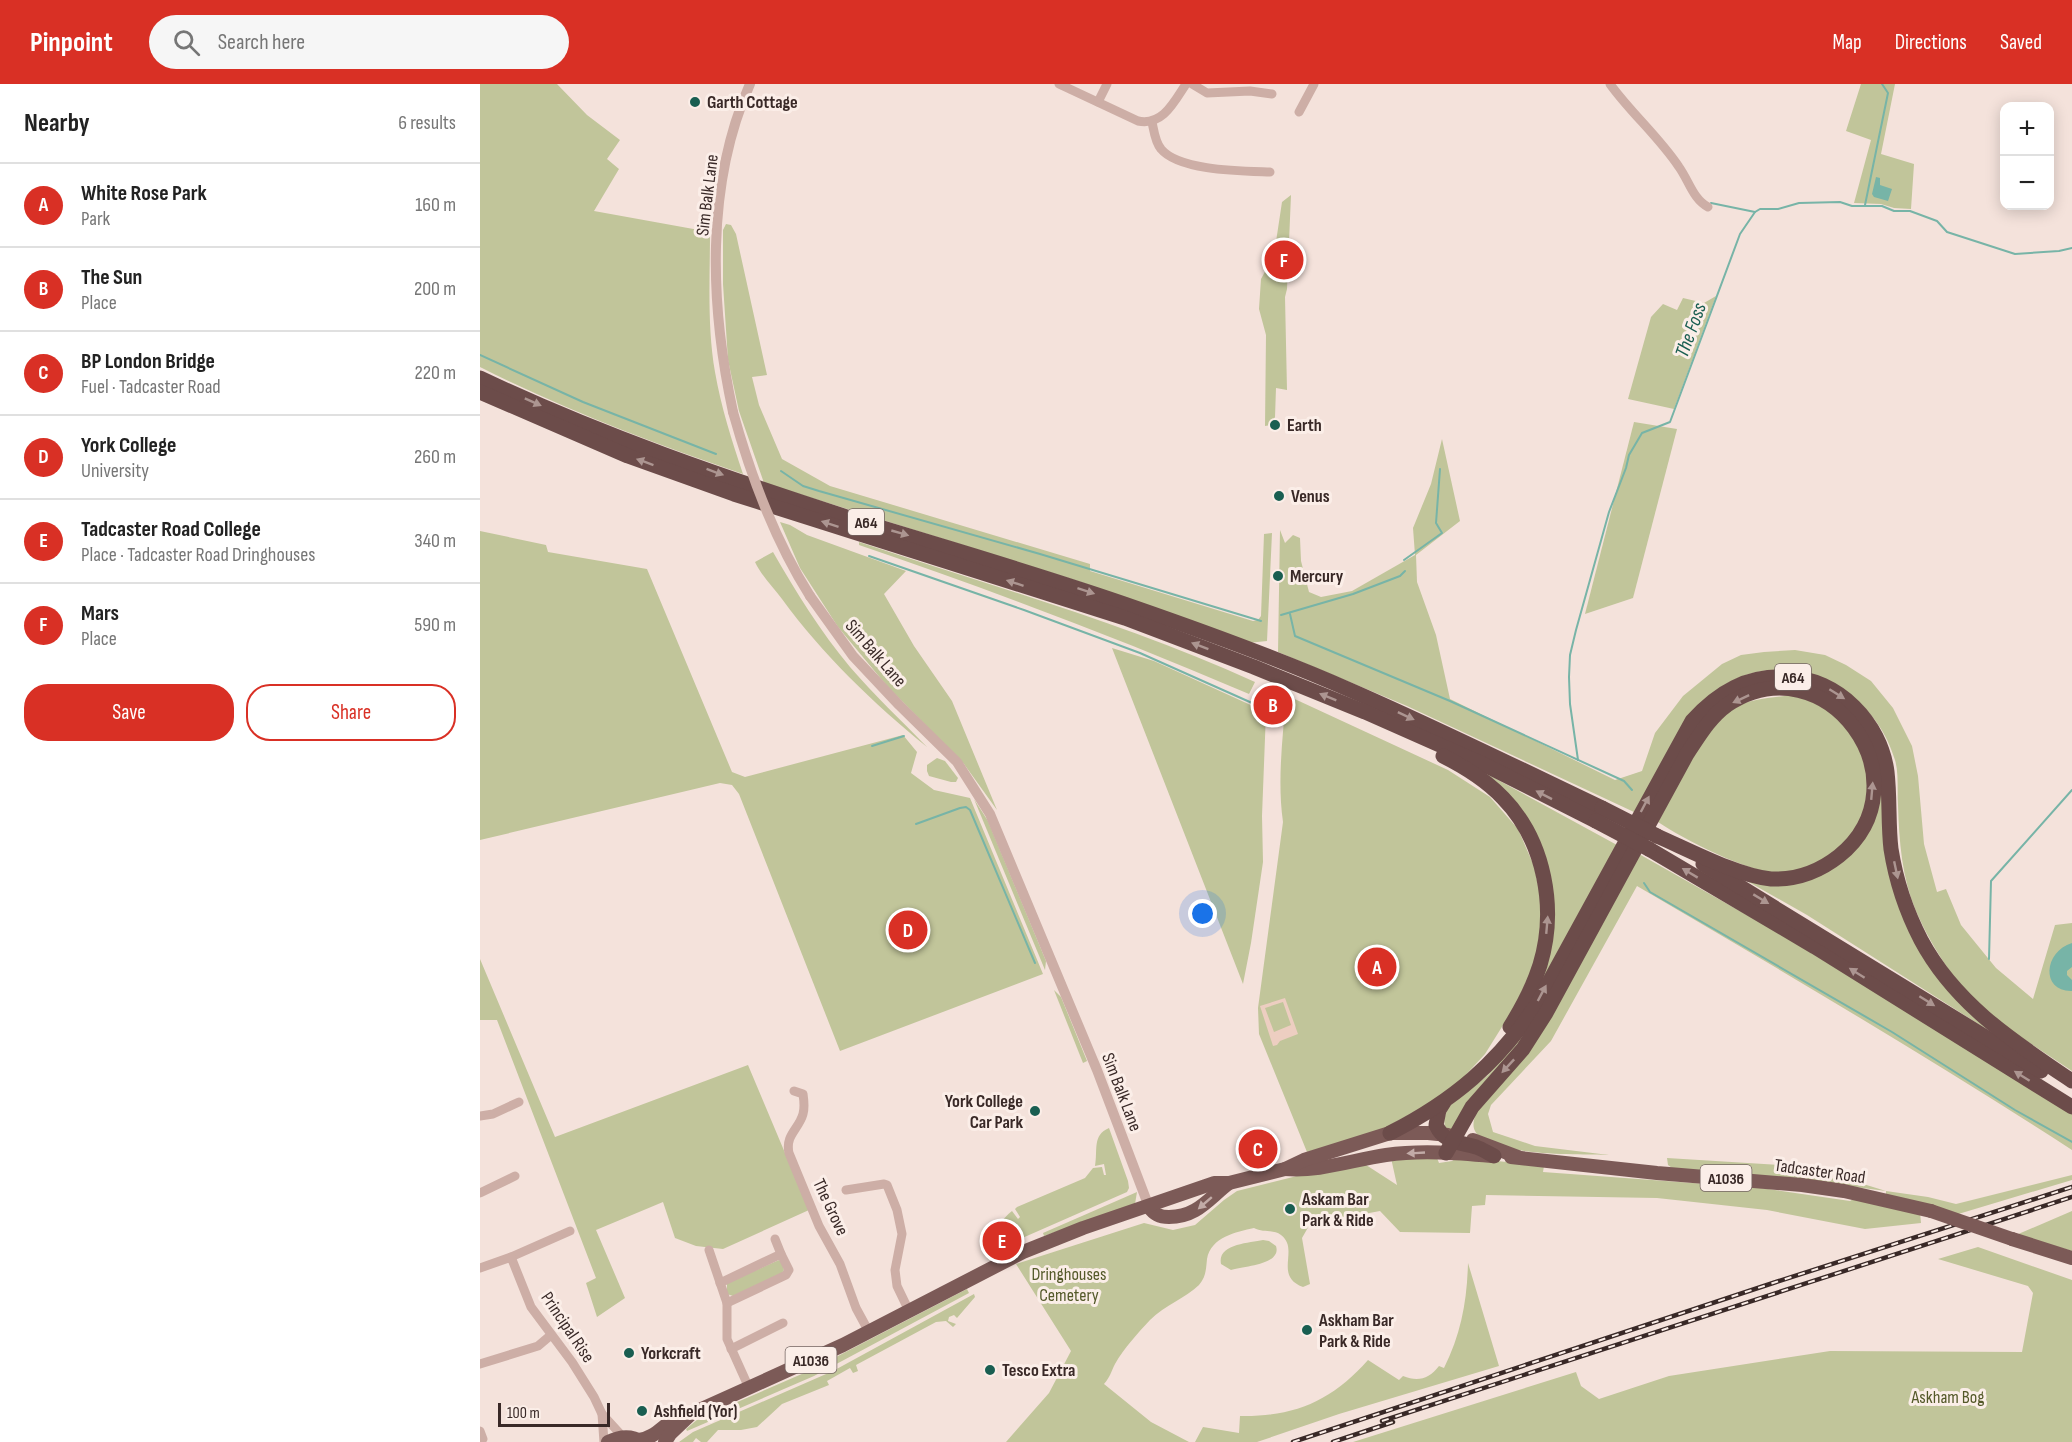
<!DOCTYPE html>
<meta charset="utf-8">
<style>
body{margin:0;font-family:"Sofia Sans Condensed",sans-serif;background:#f6f6f6;color:#222}
.controls{position:absolute;right:18px;top:18px;display:grid;overflow:hidden;border-radius:12px;box-shadow:0 3px 15px #0003}
.controls button{width:54px;height:54px;display:grid;place-items:center;padding:0;border:0;border-bottom:2px solid #e0e0e0;background:#fff;color:#222;font:30px sans-serif}
.scale{position:absolute;left:18px;bottom:15px;width:112px;box-sizing:border-box;padding-left:6px;border:3px solid #392927;border-top:0;font-size:16px;line-height:21px;white-space:nowrap;color:#392927;-webkit-text-stroke:4px #fbeee8;paint-order:stroke}
.you{position:absolute;left:723px;top:830px;width:21px;height:21px;margin:-15px;border:4px solid #fff;border-radius:50%;background:#1a73e8;box-shadow:0 0 0 9px #1a73e833}
.badge{display:grid;place-items:center;width:39px;height:39px;border-radius:50%;background:#d93025;color:#fff;font-size:20px;font-weight:700}
.pin{position:absolute;translate:-50% -50%;border:3px solid #fff;box-shadow:0 2px 6px #0006}
.list{margin:0;padding:0;list-style:none}
h2{display:flex;justify-content:space-between;align-items:center;height:78px;margin:0;padding:0 24px;font-size:26px}
h2 small{font-size:20px;font-weight:400;color:#767676}
.list li{display:grid;grid-template-columns:39px 1fr auto;gap:18px;align-items:center;box-sizing:border-box;height:84px;padding:0 24px;border-top:2px solid #e0e0e0}
.list b{display:block;font-size:22px;white-space:nowrap}
.list p{margin:0;font-size:20px;white-space:nowrap;color:#767676}
.list em{font-size:20px;font-style:normal;color:#767676}
.actions{display:flex;gap:12px;padding:18px 24px}
.actions a{flex:1;padding:14px 0;border:2px solid #d93025;border-radius:24px;text-align:center;font-size:21px;color:#d93025}
.actions .main{background:#d93025;color:#fff}
.icon{flex:none;width:33px;height:33px;fill:none;stroke:currentColor;stroke-width:2;stroke-linecap:round;stroke-linejoin:round}
.map{position:relative;flex:none;width:1592px;height:1358px;overflow:hidden}
header{display:flex;align-items:center;gap:36px;box-sizing:border-box;height:84px;padding:0 30px;background:#d93025;color:#fff}
header strong{font-size:28px}
nav{display:flex;gap:33px;margin-inline-start:auto;font-size:21px}
.search{width:420px;height:54px;background:#f6f6f6;display:flex;align-items:center;gap:15px;box-sizing:border-box;padding:0 21px;border-radius:33px;color:#767676;font-size:22px}
main{display:flex}
aside{flex:1;background:#fff}
.map>svg:first-child{display:block}
.green{fill:#c1c59a}
.plaza{fill:#edcec1;fill-rule:evenodd}
.water{fill:#77b4a7}
.lines{fill:none;stroke-linecap:round;stroke-linejoin:round}
.stream{stroke:#77b4a7;stroke-width:2}
.minor{stroke:#cdaea6;stroke-width:9}
.tertiary{stroke:#cdaea6;stroke-width:10}
.primary{stroke:#7c5a57;stroke-width:14}
.trunk{stroke:#6c4c4a;stroke-width:15}
.rail-casing{stroke:#392927;stroke-width:4.5}
.rail{stroke:#fbeee8;stroke-width:2;stroke-dasharray:7;stroke-linecap:butt}
.tertiary-bridge{stroke:#cdaea6;stroke-width:10}
.primary-bridge{stroke:#7c5a57;stroke-width:14}
.trunk-bridge{stroke:#6c4c4a;stroke-width:15}
.oneway{fill:#ac9591}
.oneway2{fill:#c2aba7}
.poi-dot{fill:#195e51;stroke:#fbeee8;stroke-width:2}
.labels{text-anchor:middle;stroke-width:6;stroke-linejoin:round;paint-order:stroke}
.shield{fill:#fbeee8;stroke:#736461;stroke-width:1.5}
.shield-label{font-size:16px;font-weight:bold;fill:#392927}
.poi-label{font-size:18px;font-weight:bold;fill:#392927;stroke:#fbeee8;text-anchor:start}
.street-label{font-size:18px;fill:#392927;stroke:#fbeee8}
.park-label{font-size:18px;fill:#545929;stroke:#fbeee8}
.water-label{font-size:20px;font-style:italic;fill:#195e51;stroke:#fbeee8}
</style>
<header>
<strong>Pinpoint</strong>
<div class="search"><svg class="icon" aria-label="search" viewBox="0 0 24 24"><circle cx="10" cy="10" r="6"/><path d="M15 15l6 6"/></svg>Search here</div>
<nav><a>Map</a><a>Directions</a><a>Saved</a></nav>
</header>
<main>
<aside>
<h2>Nearby<small>6 results</small></h2>
<ul class="list">
<li><span class="badge">A</span><div><b>White Rose Park</b><p>Park</p></div><em>160 m</em></li>
<li><span class="badge">B</span><div><b>The Sun</b><p>Place</p></div><em>200 m</em></li>
<li><span class="badge">C</span><div><b>BP London Bridge</b><p>Fuel · Tadcaster Road</p></div><em>220 m</em></li>
<li><span class="badge">D</span><div><b>York College</b><p>University</p></div><em>260 m</em></li>
<li><span class="badge">E</span><div><b>Tadcaster Road College</b><p>Place · Tadcaster Road Dringhouses</p></div><em>340 m</em></li>
<li><span class="badge">F</span><div><b>Mars</b><p>Place</p></div><em>590 m</em></li>
</ul>
<div class="actions"><a class="main">Save</a><a>Share</a></div>
</aside>
<div class="map">
<svg width="1592" height="1358" viewBox="0 0 1592 1358">
<rect width="100%" height="100%" fill="#f4e2db"/>
<g class="green">
<path d="M0 0H77L107 31 140 56 127 75 139 85 114 127 230 148C230 194 227 242 235 288 241 323 252 357 263 390 173 359 85 326 0 283Z"/>
<path d="M1381 0H1415L1401 70 1434 80 1431 125 1414 124 1401 120 1374 119 1391 56 1366 47Z"/>
<path d="M811 111 807 205 805 213 807 306 796 304 795 333 791 341 785 342 786 251 779 225 781 195 794 171 802 118Z"/>
<path d="M246 140 251 141 256 150 287 291 272 293 279 321 302 375 350 402 610 480V487L773 537 778 536 781 532 784 450 792 449 787 557 768 559 601 498 284 399 259 327 248 276 243 200V146Z"/>
<path d="M1236 212 1194 325 1148 315 1171 233 1183 220 1197 226 1203 214 1224 219Z"/>
<path d="M1154 338 1197 345 1153 514 1105 530Z"/>
<path d="M962 355 980 437 936 471 937 498 956 551 970 615 1135 696 1162 687 1175 649 1203 612 1242 580 1261 571 1284 568 1315 566 1345 571 1366 581 1391 597 1413 624 1432 662 1438 692 1444 760 1457 808 1466 805 1481 841 1516 884 1553 915 1575 841 1592 839V987C1567 970 1541 954 1517 936 1481 909 1454 868 1436 827 1422 794 1419 757 1418 721 1417 707 1419 689 1415 676 1393 600 1301 557 1234 608 1225 615 1218 631 1211 641 1192 670 1173 699 1154 728L927 622 798 568 800 446 805 459 813 451 820 454 821 477 829 508 841 513 872 507 935 471 933 444 951 400Z"/>
<path d="M300 438 310 441 327 451 426 487 404 510 434 562 472 617 517 726 484 680 407 602 358 543 320 484Z"/>
<path d="M0 447 66 461 68 468 167 485 252 688 265 693 423 651 437 668 431 689 454 706 490 714 563 890 360 967 259 710 252 701 240 699 0 756Z"/>
<path d="M379 458C512 502 647 540 775 598L769 610C641 555 511 506 379 461Z"/>
<path d="M293 468C316 508 340 547 370 583 394 611 421 636 447 663 393 619 343 571 302 515 293 503 281 491 275 478Z"/>
<path d="M632 564 674 577 786 628 782 732 783 778 771 859 763 900Z"/>
<path d="M806 611 968 686 1010 713 1038 745 1054 782 1061 815 1063 844 1053 883 1035 922 1005 970 970 1008 894 1050 827 1068 779 950 778 924 803 738C797 695 803 654 806 611Z"/>
<path d="M1311 611C1325 615 1338 619 1349 627 1378 647 1393 685 1387 720 1384 737 1370 753 1357 765 1340 780 1323 788 1300 789 1271 790 1203 755 1178 738 1195 707 1223 643 1252 625 1269 614 1292 614 1311 611Z"/>
<path d="M457 674 465 677 478 694 476 698H471L449 692 447 687V681Z"/>
<path d="M985 678 1137 761 1061 904 1072 828 1056 756Z"/>
<path d="M1401 696 1416 809 1511 948 1327 831 1260 793 1297 800 1364 776 1380 759 1392 740Z"/>
<path d="M494 715 508 737 566 877 565 886Z"/>
<path d="M1159 770 1304 852 1592 1030V1066C1450 974 1304 888 1157 802L1071 957 1011 1021 1008 1030 1013 1048 1055 1062 1129 1071C1103 1070 1007 1073 995 1047 992 1041 994 1035 996 1029Z"/>
<path d="M0 875 75 1053 268 981 329 1126 243 1165 216 1162 195 1154 183 1118 116 1146 145 1214 117 1233 106 1199 116 1194 17 936H0Z"/>
<path d="M574 906 581 913 607 977 603 979Z"/>
<path d="M1048 945 1045 953 973 1047 965 1044 964 1035 968 1023 1008 991Z"/>
<path d="M629 1044 648 1097 649 1104 647 1108 531 1159H527L523 1151 518 1154 522 1163 520 1164 512 1158C515 1145 522 1135 532 1127L538 1135 540 1133 535 1125 537 1123 605 1094 613 1084 622 1083 624 1091H626L624 1080 615 1082C618 1066 612 1051 629 1044Z"/>
<path d="M978 1073 1064 1082 1063 1088 1281 1104 1370 1117 1375 1114 1440 1128 1441 1139 1385 1145 1287 1126 1177 1114 1006 1111 1005 1121 992 1122 990 1149 920 1148 900 1127 830 1140 822 1154 830 1200 823 1203C793 1192 820 1165 801 1151 793 1145 783 1149 774 1144 756 1148 731 1153 727 1175 726 1185 726 1193 719 1201 706 1214 685 1221 670 1236 658 1249 644 1264 635 1280 631 1288 630 1293 624 1300L671 1338 709 1358H526L569 1309 591 1267 536 1180 664 1139 693 1146 715 1141 744 1116 757 1107 833 1088 883 1079 917 1101 911 1074H957L959 1079 972 1077Z"/>
<path d="M1187 1074 1317 1082 1318 1089 1380 1099 1406 1107 1448 1113 1476 1120 1592 1091V1096L1475 1131 1406 1111V1107L1312 1095 1192 1084 1188 1081Z"/>
<path d="M657 1108 655 1120 564 1152 563 1149Z"/>
<path d="M1592 1127V1167L1536 1151Z"/>
<path d="M783 1156 789 1157 796 1162C802 1181 764 1182 751 1186L741 1180C737 1160 769 1159 783 1156Z"/>
<path d="M1498 1163 1592 1196V1358H873L1096 1288 1101 1302 1119 1315 1189 1292 1350 1267 1542 1268 1553 1209 1548 1202 1458 1175Z"/>
<path d="M299 1176 302 1178 304 1186 302 1189 253 1212 247 1210V1199Z"/>
<path d="M988 1179 1019 1282 859 1330 777 1358H715L723 1343 759 1349 760 1332C814 1333 852 1317 888 1276L919 1296 923 1292C938 1298 949 1295 959 1282L964 1284C981 1250 987 1217 988 1179Z"/>
<path d="M487 1205 489 1209 334 1292 207 1347 206 1345 218 1335 331 1286Z"/>
<path d="M494 1210 495 1213 477 1234 474 1231 469 1233 468 1237 476 1240 473 1243 466 1237 456 1238 376 1281 378 1287 373 1289 370 1284 347 1297 349 1301 302 1320 277 1343 261 1346H238L227 1358H221L216 1354 213 1358H199L213 1348 353 1287Z"/>
</g>
<path class="plaza" d="M805 914 818 950 800 957 797 961 793 962 780 922ZM803 918 811 941 794 948 785 924Z"/>
<g class="water">
<path d="M1396 93 1400 94V101L1412 105 1408 117 1394 113 1392 110Z"/>
<path d="M1592 859V883L1587 887V891L1592 896V907C1561 908 1563 868 1592 859Z"/>
</g>
<g class="lines">
<g class="stream">
<path d="M1231 119 1275 128"/>
<path d="M1385 121 1408 9 1402 0"/>
<path d="M0 271 103 318 236 370"/>
<path d="M301 387 323 402 339 407 560 470 781 537"/>
<path d="M389 472 544 526 660 569 781 623"/>
<path d="M924 476 962 449 956 439 960 385"/>
<path d="M810 530 815 552 970 617 1144 697 1152 706"/>
<path d="M801 531 873 510 920 492 925 487"/>
<path d="M392 662 424 652"/>
<path d="M1098 676 1090 620 1089 593 1090 571 1096 546 1129 428 1146 384 1149 371 1162 349 1190 338 1260 150 1275 128 1280 125H1298L1319 119 1360 118 1372 122H1402L1414 127H1430L1457 137 1467 148 1535 170 1579 167 1592 164"/>
<path d="M436 740 480 724 486 723 490 726 555 879"/>
<path d="M1164 799 1170 808 1412 948 1535 1026 1592 1058"/>
<path d="M1509 875 1511 797 1592 706"/>
</g>
<g class="minor">
<path d="M579 0 658 37C683 42 694 18 706 0"/>
<path d="M712 0 727 9 770 7 792 10"/>
<path d="M1130 0C1151 29 1179 53 1199 83 1209 97 1213 115 1228 123"/>
<path d="M618 18 627 0"/>
<path d="M819 28 834 0"/>
<path d="M672 38C674 47 675 58 681 65 699 87 763 87 790 88"/>
<path d="M314 1007 323 1010C324 1017 325 1023 323 1030 319 1045 305 1051 309 1069L339 1142 360 1180 376 1224 389 1248"/>
<path d="M0 1032 13 1030 39 1018"/>
<path d="M366 1106 404 1100 407 1101 417 1126 422 1150 415 1186 417 1202 429 1227"/>
<path d="M0 1109 35 1092"/>
<path d="M295 1155 301 1170"/>
<path d="M229 1166 247 1219V1255L269 1304"/>
<path d="M31 1173 90 1147"/>
<path d="M0 1184 31 1173 51 1223 92 1278 114 1313 122 1330 124 1358"/>
<path d="M240 1199 301 1170 309 1186 306 1191 247 1219"/>
<path d="M251 1265 303 1239"/>
<path d="M0 1280 58 1262 71 1251"/>
<path d="M122 1330 143 1353"/>
<path d="M0 1347 3 1355"/>
</g>
<g class="tertiary">
<path d="M253 328C230 222 225 101 270 0"/>
<path d="M330 512 373 572 419 621 477 678 510 730 617 986 669 1123"/>
</g>
<g class="primary">
<path d="M993 1056 1038 1073"/>
<path d="M1031 1073 1177 1089 1322 1101 1364 1107 1451 1127"/>
<path d="M805 1085C839 1088 872 1076 906 1071 941 1066 977 1069 1012 1072"/>
<path d="M669 1123C674 1130 679 1133 689 1133 717 1133 728 1115 749 1099"/>
<path d="M1532 1155 1592 1174"/>
<path d="M159 1356C181 1353 186 1332 213 1329L363 1261 543 1168 603 1144 734 1099H749L805 1085 824 1076 910 1049H948L968 1051"/>
<path d="M128 1358C140 1352 151 1351 162 1358"/>
<path d="M185 1358 190 1350 211 1330"/>
</g>
<g class="trunk">
<path d="M0 294C120 351 246 394 373 435 467 464 562 491 656 524 728 549 800 575 870 606 955 643 1038 684 1122 724"/>
<path d="M0 308 148 372 254 410 645 534 774 583 885 628 1005 681 1116 737"/>
<path d="M963 672C985 683 1006 696 1023 714 1065 757 1077 825 1060 881 1053 903 1042 924 1030 943"/>
<path d="M1169 765 1335 863 1592 1023"/>
<path d="M1223 780 1561 987"/>
<path d="M964 1018 959 1026 956 1041C964 1059 979 1058 996 1063 1002 1065 1008 1069 1014 1072"/>
<path d="M910 1049C973 1017 1018 979 1057 920L1212 637C1238 608 1267 591 1307 593 1358 594 1401 639 1407 688 1410 714 1408 740 1411 765 1416 797 1426 827 1441 856 1475 920 1534 958 1592 997"/>
<path d="M966 1069 992 1023 1043 965 1066 929 1207 670C1219 652 1230 633 1247 621 1346 555 1450 698 1359 772 1340 787 1316 796 1291 795 1258 792 1209 766 1177 752"/>
</g>
<g class="rail-casing">
<g id="rail">
<path d="M902 1337 1592 1113"/>
<path d="M813 1358 1296 1198 1592 1103"/>
<path d="M853 1358 913 1338"/>
</g>
</g>
<use href="#rail" class="rail"/>
<path class="tertiary-bridge" d="M253 328C271 393 294 455 330 512"/>
<path class="primary-bridge" d="M1451 1127 1532 1155"/>
<g class="trunk-bridge">
<path d="M1122 724 1177 752"/>
<path d="M1116 737 1169 765"/>
</g>
</g>
<defs><path id="oneway-solid" d="M-6-.8H1V-3.2L6.5 0L1 3.2V.8H-6Z" transform="scale(1.5)"/></defs>
<g class="oneway">
<use href="#oneway-solid" transform="translate(53 318) rotate(24)"/>
<use href="#oneway-solid" transform="translate(165 378) rotate(-160)"/>
<use href="#oneway-solid" transform="translate(235 388) rotate(20)"/>
<use href="#oneway-solid" transform="translate(350 440) rotate(-162)"/>
<use href="#oneway-solid" transform="translate(420 449) rotate(16)"/>
<use href="#oneway-solid" transform="translate(535 499) rotate(-162)"/>
<use href="#oneway-solid" transform="translate(606 507) rotate(18)"/>
<use href="#oneway-solid" transform="translate(720 562) rotate(-159)"/>
<use href="#oneway-solid" transform="translate(1357 610) rotate(32)"/>
<use href="#oneway-solid" transform="translate(848 613) rotate(-158)"/>
<use href="#oneway-solid" transform="translate(1261 615) rotate(155)"/>
<use href="#oneway-solid" transform="translate(926 632) rotate(25)"/>
<use href="#oneway-solid" transform="translate(1392 707) rotate(-85)"/>
<use href="#oneway-solid" transform="translate(1064 711) rotate(-153)"/>
<use href="#oneway-solid" transform="translate(1165 720) rotate(-62)"/>
<use href="#oneway-solid" transform="translate(1416 786) rotate(78)"/>
<use href="#oneway-solid" transform="translate(1210 789) rotate(-149)"/>
<use href="#oneway-solid" transform="translate(1281 815) rotate(31)"/>
<use href="#oneway-solid" transform="translate(1067 841) rotate(-85)"/>
<use href="#oneway-solid" transform="translate(1377 889) rotate(-148)"/>
<use href="#oneway-solid" transform="translate(1062 909) rotate(-62)"/>
<use href="#oneway-solid" transform="translate(1447 917) rotate(32)"/>
<use href="#oneway-solid" transform="translate(1028 982) rotate(133)"/>
<use href="#oneway-solid" transform="translate(1542 992) rotate(-148)"/>
</g>
<g class="oneway2">
<use href="#oneway-solid" transform="translate(936 1069) rotate(177)"/>
<use href="#oneway-solid" transform="translate(725 1119) rotate(139)"/>
</g>
<g class="poi-dot">
<circle cx="215" cy="18" r="6"/>
<circle cx="795" cy="341" r="6"/>
<circle cx="799" cy="412" r="6"/>
<circle cx="798" cy="492" r="6"/>
<circle cx="555" cy="1027" r="6"/>
<circle cx="810" cy="1125" r="6"/>
<circle cx="827" cy="1246" r="6"/>
<circle cx="149" cy="1269" r="6"/>
<circle cx="510" cy="1286" r="6"/>
<circle cx="162" cy="1327" r="6"/>
</g>
<g class="labels">
<g class="shield">
<rect x="368" y="425" width="36" height="26" rx="4.5"/>
<rect x="1295" y="580" width="36" height="26" rx="4.5"/>
<rect x="1220.5" y="1081" width="51" height="26" rx="4.5"/>
<rect x="305.5" y="1263" width="51" height="26" rx="4.5"/>
</g>
<g class="shield-label">
<text x="386" y="444">A64</text>
<text x="1313" y="599">A64</text>
<text x="1246" y="1100">A1036</text>
<text x="331" y="1282">A1036</text>
</g>
<g class="poi-label">
<text x="227" y="24">Garth Cottage</text>
<text x="807" y="347">Earth</text>
<text x="811" y="418">Venus</text>
<text x="810" y="498">Mercury</text>
<text x="543" y="1023" text-anchor="end">York College<tspan x="543" dy="21">Car Park</tspan></text>
<text x="822" y="1121">Askam Bar<tspan x="822" dy="21">Park &amp; Ride</tspan></text>
<text x="839" y="1242">Askham Bar<tspan x="839" dy="21">Park &amp; Ride</tspan></text>
<text x="161" y="1275">Yorkcraft</text>
<text x="522" y="1292">Tesco Extra</text>
<text x="174" y="1333">Ashfield (Yor)</text>
</g>
<g class="street-label">
<text transform="translate(227 111) rotate(-83)" y="6">Sim Balk Lane</text>
<text transform="translate(396 569) rotate(49)" y="6">Sim Balk Lane</text>
<text transform="translate(642 1008) rotate(69)" y="6">Sim Balk Lane</text>
<text transform="translate(1340 1087) rotate(8)" y="6">Tadcaster Road</text>
<text transform="translate(351 1123) rotate(65)" y="6">The Grove</text>
<text transform="translate(88 1243) rotate(56)" y="6">Principal Rise</text>
</g>
<g class="park-label">
<text x="589" y="1196">Dringhouses<tspan x="589" dy="21">Cemetery</tspan></text>
<text x="1468" y="1319">Askham Bog</text>
</g>
<g class="water-label">
<text transform="translate(1210 246) rotate(-70)" y="7">The Foss</text>
</g>
</g>
</svg>
<div class="controls">
<button>+</button>
<button>−</button>
</div>
<div class="scale">100 m</div>
<div class="you"></div>
<div class="pin badge" style="left:897px;top:883px">A</div>
<div class="pin badge" style="left:793px;top:621px">B</div>
<div class="pin badge" style="left:778px;top:1065px">C</div>
<div class="pin badge" style="left:428px;top:846px">D</div>
<div class="pin badge" style="left:522px;top:1157px">E</div>
<div class="pin badge" style="left:804px;top:176px">F</div>
</div>
</main>
